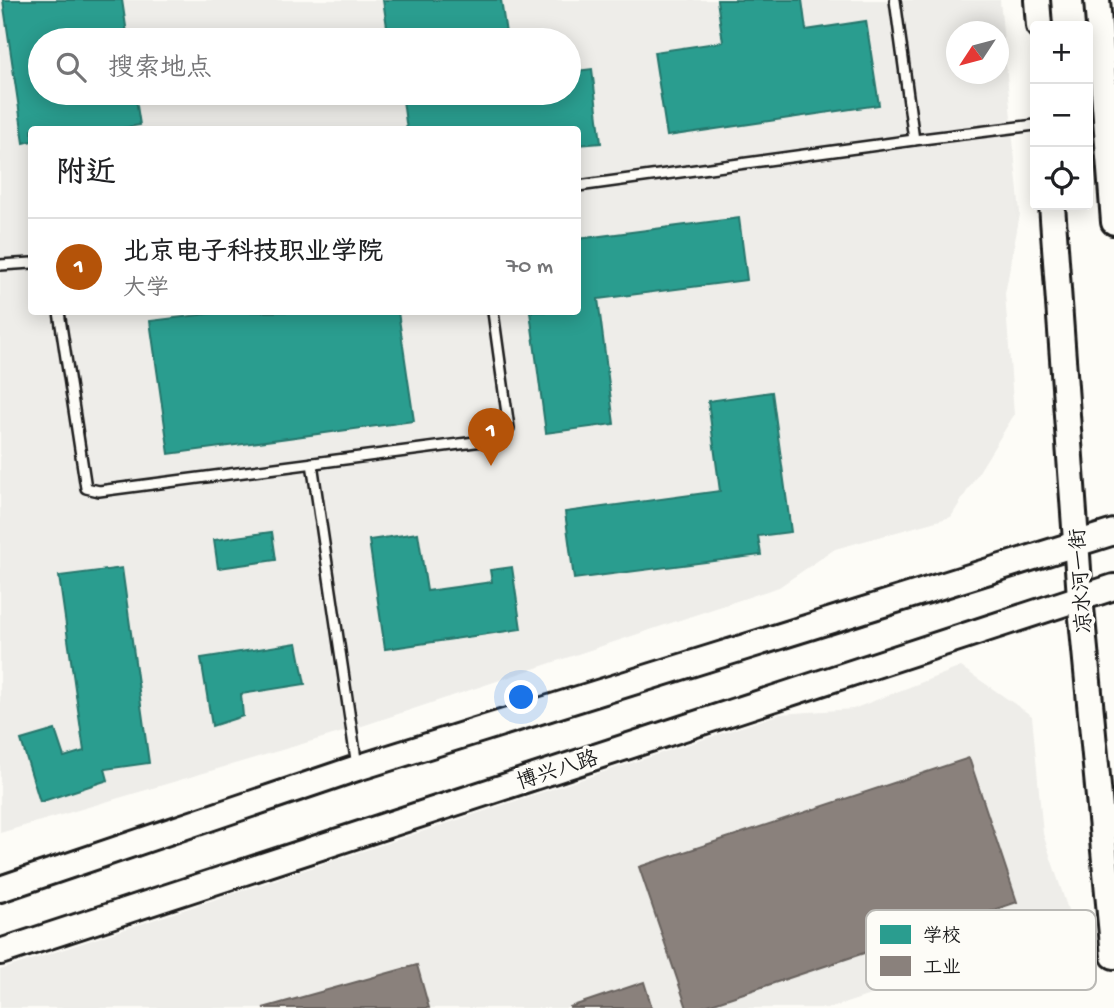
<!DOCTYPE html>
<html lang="zh">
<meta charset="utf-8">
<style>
body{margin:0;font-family:"Gochi Hand","LXGW WenKai TC",sans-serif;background:#f2f2f2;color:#202124}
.controls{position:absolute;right:21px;top:21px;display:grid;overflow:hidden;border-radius:7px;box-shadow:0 4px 18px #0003}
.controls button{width:63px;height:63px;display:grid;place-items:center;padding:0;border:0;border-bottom:2px solid #e0e0e0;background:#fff;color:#202124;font:35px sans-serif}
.compass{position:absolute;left:946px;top:21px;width:63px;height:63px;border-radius:50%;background:#fff;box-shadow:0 4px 18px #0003;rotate:234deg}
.you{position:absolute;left:522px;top:698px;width:24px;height:24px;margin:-18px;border:5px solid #fff;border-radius:50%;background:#1a73e8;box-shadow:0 0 0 10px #1a73e833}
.badge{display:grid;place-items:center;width:46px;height:46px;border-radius:50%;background:#b45309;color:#fff;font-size:23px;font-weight:700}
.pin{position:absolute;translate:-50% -58px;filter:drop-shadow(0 2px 4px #0008)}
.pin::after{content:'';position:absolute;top:37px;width:24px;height:21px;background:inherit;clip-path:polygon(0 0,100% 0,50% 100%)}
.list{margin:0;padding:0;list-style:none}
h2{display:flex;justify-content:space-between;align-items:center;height:91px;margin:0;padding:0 28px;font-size:30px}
h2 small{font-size:23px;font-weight:400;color:#757577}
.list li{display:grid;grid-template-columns:46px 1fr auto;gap:21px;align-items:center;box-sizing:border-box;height:98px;padding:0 28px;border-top:2px solid #e0e0e0}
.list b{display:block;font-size:26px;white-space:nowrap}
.list p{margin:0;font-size:23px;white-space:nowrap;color:#757577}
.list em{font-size:23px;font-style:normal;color:#757577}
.icon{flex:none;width:38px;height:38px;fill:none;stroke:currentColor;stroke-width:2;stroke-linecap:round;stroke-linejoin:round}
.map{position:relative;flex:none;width:1114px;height:1008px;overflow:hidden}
.search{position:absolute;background:#fff;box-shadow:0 4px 18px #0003;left:28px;top:28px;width:553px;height:77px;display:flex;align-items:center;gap:18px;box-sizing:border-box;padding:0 24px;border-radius:38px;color:#757577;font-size:26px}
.panel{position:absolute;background:#fff;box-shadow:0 4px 18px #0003;left:28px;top:126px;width:553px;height:189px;border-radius:7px}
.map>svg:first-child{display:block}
.built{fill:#eeede9;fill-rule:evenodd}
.schools{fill:#2a9d8f;stroke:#26766c;stroke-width:2}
.industry{fill:#8a817c;stroke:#69635f;stroke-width:2}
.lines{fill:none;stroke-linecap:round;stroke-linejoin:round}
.lane-casing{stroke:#1c1c1c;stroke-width:14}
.secondary-casing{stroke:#1c1c1c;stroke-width:30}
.lane{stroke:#fdfcf7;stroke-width:9}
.secondary{stroke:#fdfcf7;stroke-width:24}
.labels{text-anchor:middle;stroke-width:7;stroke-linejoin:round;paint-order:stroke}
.street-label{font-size:21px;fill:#1c1c1c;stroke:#fdfcf7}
.key{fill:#fdfcf7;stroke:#bab9b5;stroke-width:2}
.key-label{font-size:19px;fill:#1c1c1c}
</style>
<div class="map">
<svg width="1114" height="1008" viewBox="0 0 1114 1008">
<rect width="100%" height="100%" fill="#fdfcf7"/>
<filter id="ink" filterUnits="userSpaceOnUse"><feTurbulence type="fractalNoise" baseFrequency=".0143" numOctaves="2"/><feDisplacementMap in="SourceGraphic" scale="14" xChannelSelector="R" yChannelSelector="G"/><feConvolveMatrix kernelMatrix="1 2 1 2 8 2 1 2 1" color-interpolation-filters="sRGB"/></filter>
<g filter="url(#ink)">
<g class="built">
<path d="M0 0H1000L1020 214 1005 294 1014 415 951 517 835 549 779 587 353 729 0 833ZM956 32H998V74H956ZM40 40H569V93H40ZM32 130H578V312H32Z"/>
<path d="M961 667 1032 716 1043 834 1074 928 831 1008H0V970L780 714 853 709Z"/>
</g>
<g class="schools">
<path d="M3 0H122L128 40H40V93H135L140 125 110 130H32V141L24 143Z"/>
<path d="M383 0H501L507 40H389Z"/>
<path d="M717 0H802L806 30 866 21 879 105 667 136 654 52 723 42Z"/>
<path d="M592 69 601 143 578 145V130H407L402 93H569V72Z"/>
<path d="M739 218 747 280 598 299 614 424 546 433 530 312H578V239Z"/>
<path d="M224 312H398L414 421 169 454 150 321Z"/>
<path d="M772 392 791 532 758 536 761 555 574 579 565 512 720 491 708 401Z"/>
<path d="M272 532 276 560 218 568 214 540Z"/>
<path d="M418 533 427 591 492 582 490 570 512 567 521 629 385 649 369 540Z"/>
<path d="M122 568 149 763 105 769 108 780 40 802 21 740 55 730 64 757 84 751 59 576Z"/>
<path d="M297 643 305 684 241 694 243 716 212 726 201 658Z"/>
</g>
<g class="industry">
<path d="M969 758 1017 902 699 1008H687L639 867Z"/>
<path d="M417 965 429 1008H263Z"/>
<path d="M644 982 652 1008H570V1007Z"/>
</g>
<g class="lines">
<g class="lane-casing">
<g id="lane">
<path d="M895 0 914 140"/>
<path d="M578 186 914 140 1035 125"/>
<path d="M0 265 32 263"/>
<path d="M59 312 86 488 99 491 498 439 509 428 493 312"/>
<path d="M312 463 357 766"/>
</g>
</g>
<g class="secondary-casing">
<g id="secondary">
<path d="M1037 0 1039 26"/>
<path d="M1097 0 1114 222"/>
<path d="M1052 205 1080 597 1114 956"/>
<path d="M0 889 357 768 1114 532"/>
<path d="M0 952 1114 587"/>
</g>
</g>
<use href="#lane" class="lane"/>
<use href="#secondary" class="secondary"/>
</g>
</g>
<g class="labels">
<g class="street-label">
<text transform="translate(1080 581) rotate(-94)" y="7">凉水河一街</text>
<text transform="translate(557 769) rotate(-18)" y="7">博兴八路</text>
</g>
</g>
<rect x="866" y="910" width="230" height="80" rx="10" class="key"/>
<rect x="880" y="925" width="31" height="19" fill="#2a9d8f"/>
<rect x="880" y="956" width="31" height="20" fill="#8a817c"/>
<g class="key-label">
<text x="923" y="941">学校</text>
<text x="923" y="973">工业</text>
</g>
</svg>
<div class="controls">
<button>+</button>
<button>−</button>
<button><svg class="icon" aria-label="locate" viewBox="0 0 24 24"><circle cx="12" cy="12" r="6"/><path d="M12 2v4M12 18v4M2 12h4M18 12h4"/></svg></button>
</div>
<svg class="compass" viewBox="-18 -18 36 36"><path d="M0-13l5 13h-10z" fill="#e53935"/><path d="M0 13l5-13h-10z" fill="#757577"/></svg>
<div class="you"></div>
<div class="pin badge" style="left:491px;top:466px">1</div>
<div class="search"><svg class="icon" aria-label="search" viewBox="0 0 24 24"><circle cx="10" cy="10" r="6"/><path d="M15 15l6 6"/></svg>搜索地点</div>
<section class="panel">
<h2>附近<small></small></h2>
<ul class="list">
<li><span class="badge">1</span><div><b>北京电子科技职业学院</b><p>大学</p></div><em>70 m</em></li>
</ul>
</section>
</div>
